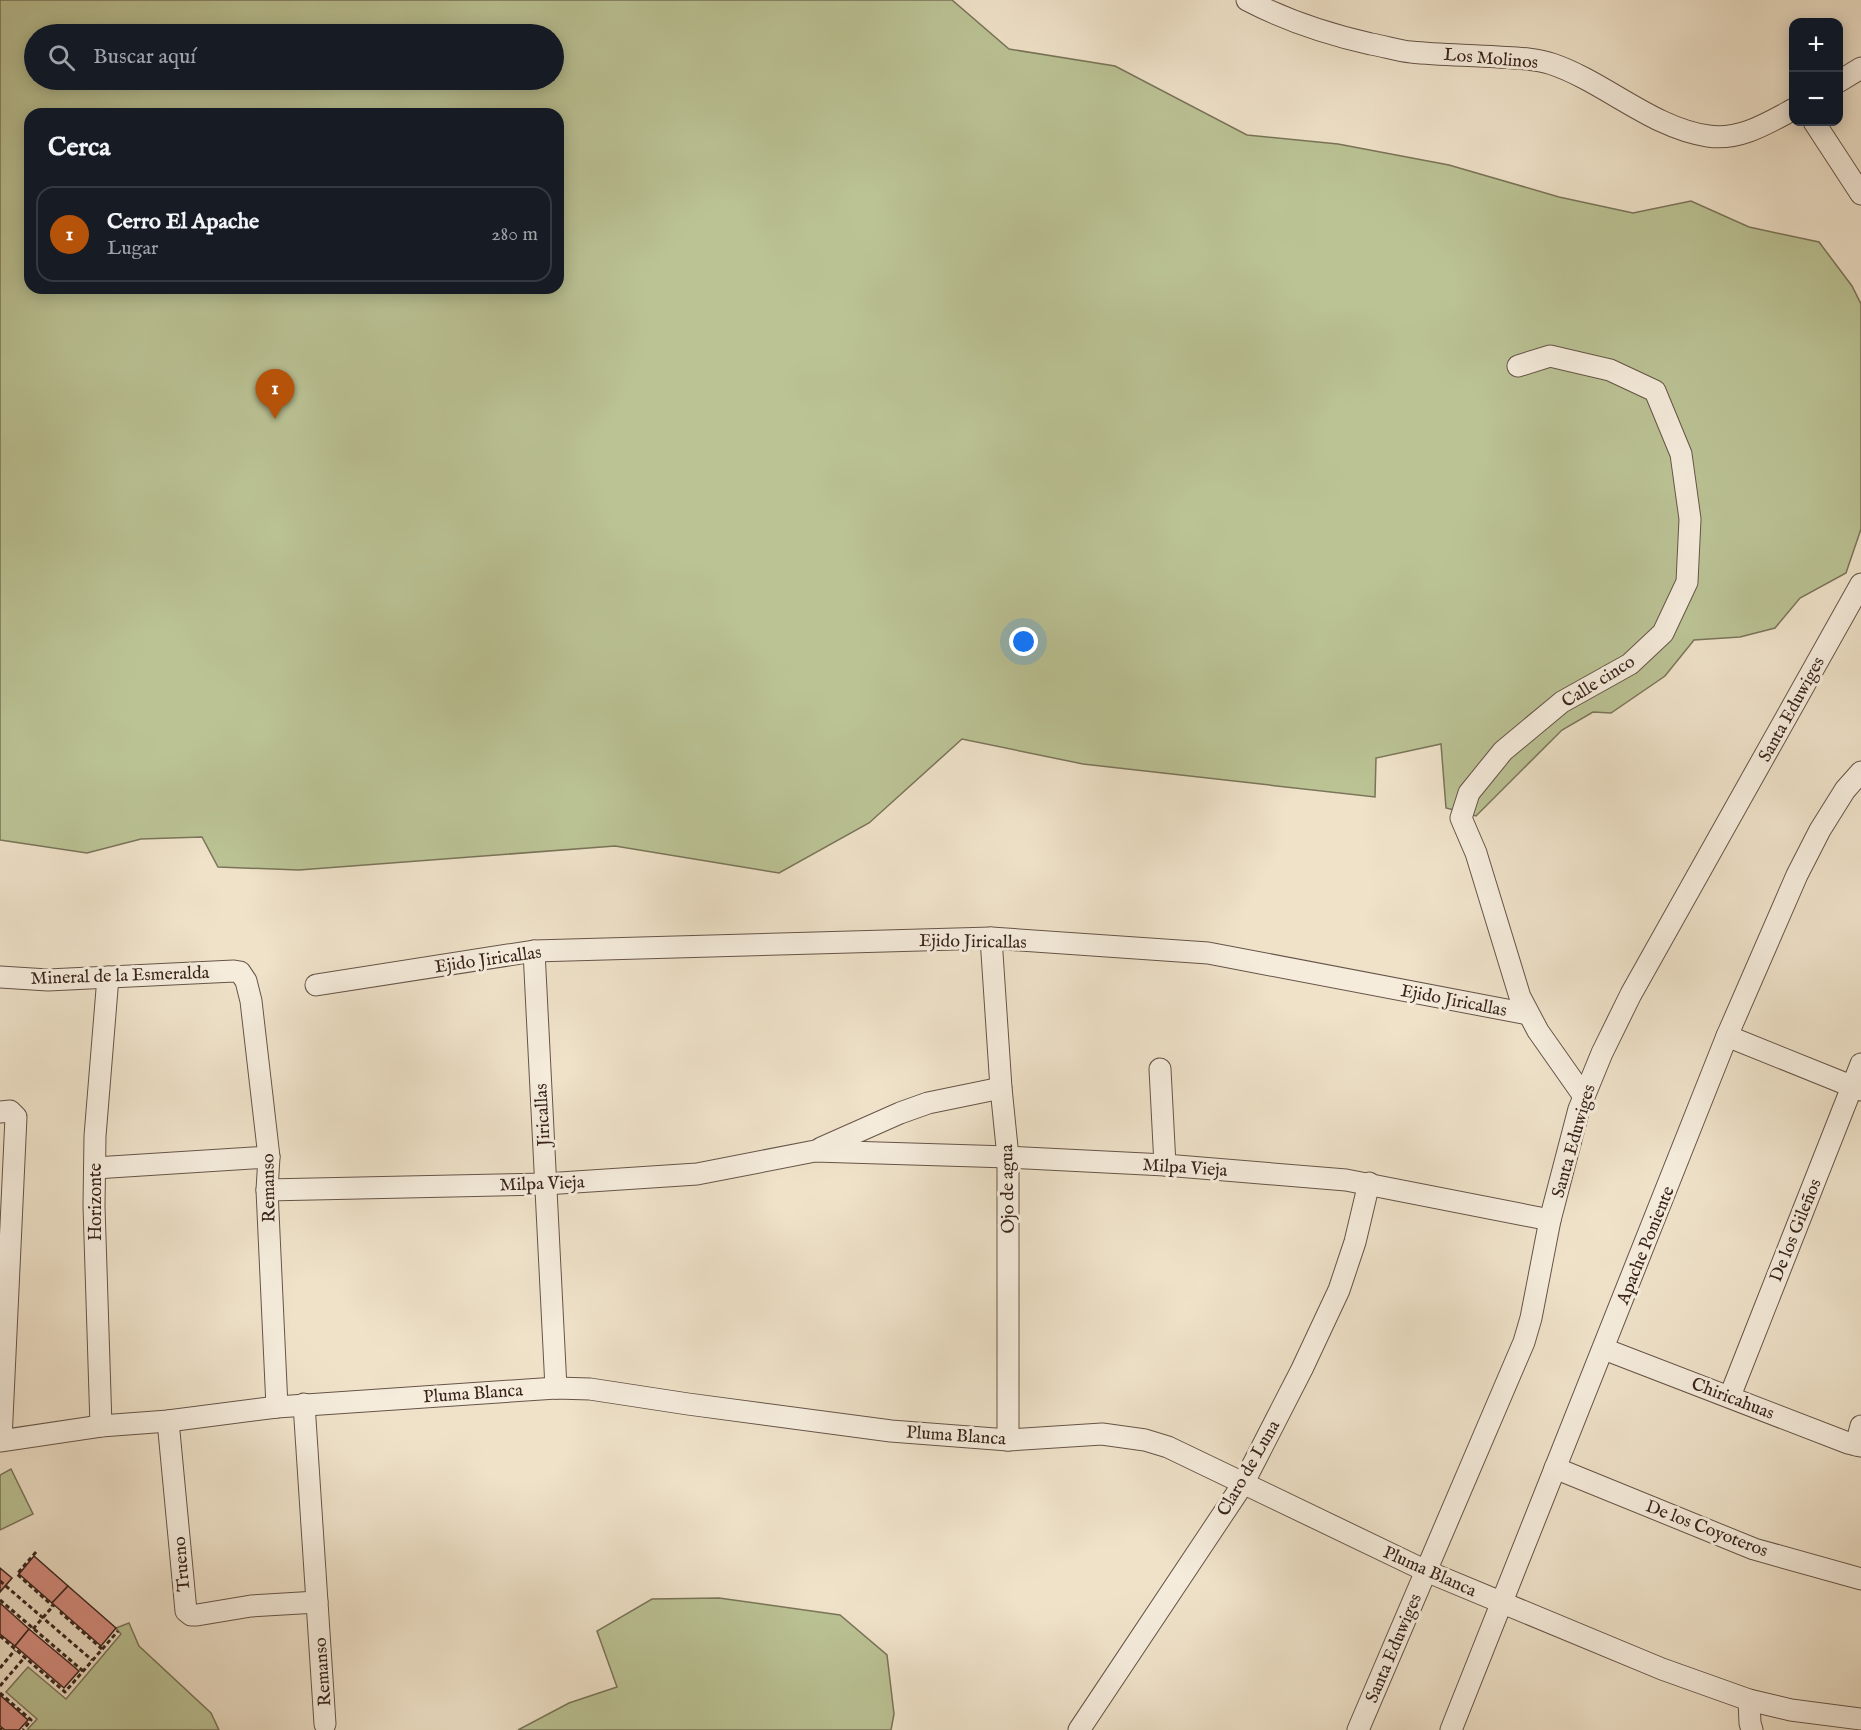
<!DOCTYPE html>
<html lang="es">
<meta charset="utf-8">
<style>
body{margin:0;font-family:"IM FELL English",serif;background:#242831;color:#f1f3f6}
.controls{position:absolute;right:18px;top:18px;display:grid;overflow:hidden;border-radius:12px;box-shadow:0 3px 15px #0003}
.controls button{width:54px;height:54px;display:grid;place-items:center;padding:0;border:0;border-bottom:2px solid #363941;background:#171b24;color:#f1f3f6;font:30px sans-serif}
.you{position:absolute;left:1024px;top:642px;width:21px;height:21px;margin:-15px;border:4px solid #fff;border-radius:50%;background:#1a73e8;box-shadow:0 0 0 9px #1a73e833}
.badge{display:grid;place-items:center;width:39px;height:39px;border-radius:50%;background:#b45309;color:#fff;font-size:20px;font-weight:700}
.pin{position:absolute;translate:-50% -50px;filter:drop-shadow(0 2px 3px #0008)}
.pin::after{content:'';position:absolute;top:32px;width:21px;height:18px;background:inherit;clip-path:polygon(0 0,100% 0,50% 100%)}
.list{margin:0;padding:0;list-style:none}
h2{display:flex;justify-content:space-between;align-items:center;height:78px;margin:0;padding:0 24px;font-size:26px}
h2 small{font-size:20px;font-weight:400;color:#9ea1a6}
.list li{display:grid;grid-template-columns:39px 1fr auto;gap:18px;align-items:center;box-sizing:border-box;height:96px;margin:0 12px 12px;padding:0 12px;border:2px solid #363941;border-radius:18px}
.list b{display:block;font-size:22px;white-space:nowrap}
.list p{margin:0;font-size:20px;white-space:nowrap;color:#9ea1a6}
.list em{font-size:20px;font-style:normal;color:#9ea1a6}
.icon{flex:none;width:33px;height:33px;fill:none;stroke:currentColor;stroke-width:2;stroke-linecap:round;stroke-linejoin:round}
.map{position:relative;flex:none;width:1861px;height:1730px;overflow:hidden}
.search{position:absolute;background:#171b24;box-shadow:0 3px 15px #0003;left:24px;top:24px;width:540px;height:66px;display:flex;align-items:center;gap:15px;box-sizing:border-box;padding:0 21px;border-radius:33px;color:#9ea1a6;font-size:22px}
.panel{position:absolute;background:#171b24;box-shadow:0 3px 15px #0003;left:24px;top:108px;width:540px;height:186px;border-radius:18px}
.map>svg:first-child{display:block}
.green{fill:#bbc395;stroke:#7a7459;stroke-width:1.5;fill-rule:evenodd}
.building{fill:#d88e82;stroke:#39241d;stroke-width:1.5}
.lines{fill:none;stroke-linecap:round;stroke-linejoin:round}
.minor-casing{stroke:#665448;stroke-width:23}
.path{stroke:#39241d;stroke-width:3;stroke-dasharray:4.5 3;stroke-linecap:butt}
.minor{stroke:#f5ecdc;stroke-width:21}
.labels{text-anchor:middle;stroke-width:6;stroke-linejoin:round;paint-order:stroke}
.street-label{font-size:18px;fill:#39241d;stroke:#f5ecdc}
</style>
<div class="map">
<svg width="1861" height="1730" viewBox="0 0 1861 1730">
<rect width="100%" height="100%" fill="#efe2c9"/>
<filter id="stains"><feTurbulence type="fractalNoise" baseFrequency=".00333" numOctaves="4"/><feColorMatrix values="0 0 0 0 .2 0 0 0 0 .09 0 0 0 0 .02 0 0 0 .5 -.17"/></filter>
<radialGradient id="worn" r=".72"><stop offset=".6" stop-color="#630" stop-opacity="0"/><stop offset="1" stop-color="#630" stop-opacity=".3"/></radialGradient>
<g class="green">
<path d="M0 0H952L1009 49 1115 66 1247 135 1338 144 1449 165 1559 197 1633 213 1691 201 1749 227 1819 242 1852 286 1861 304V529L1846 573 1800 598 1775 628 1740 637 1694 640 1665 676 1611 713 1593 712 1562 730 1476 816 1446 808 1441 744 1376 758 1375 797 1083 764 962 739 869 823 779 873 615 846 299 870 218 867 202 837 141 839 87 853 0 840ZM34 34H554V80H34ZM30 114H558V288H30Z"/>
<path d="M11 1469 33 1514 0 1530V1475Z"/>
<path d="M719 1598 840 1615 887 1655 894 1714 891 1730H518L569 1703 617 1687 597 1631 652 1599Z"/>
<path d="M129 1623 139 1646 211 1713 219 1730H27L37 1719 6 1692 28 1667 66 1699 121 1634 116 1628Z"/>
</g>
<g class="building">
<path d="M34 1556 68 1586 52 1603 19 1574Z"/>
<path d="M0 1568 12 1578 0 1592Z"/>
<path d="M68 1586 116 1628 101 1646 52 1603Z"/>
<path d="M0 1603 29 1629 15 1646 0 1634Z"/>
<path d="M29 1629 79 1671 64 1688 15 1646Z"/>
<path d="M0 1695 28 1720 19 1730H5L0 1726Z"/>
</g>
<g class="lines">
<g class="minor-casing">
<g id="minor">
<path d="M1247 0C1287 21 1327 34 1371 44 1384 46 1398 51 1411 52 1440 55 1469 55 1498 57 1515 58 1535 58 1552 64 1605 82 1652 128 1708 136 1739 141 1768 123 1794 109"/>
<path d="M1838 82 1861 68"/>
<path d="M1814 122 1861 194"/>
<path d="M1518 366 1550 356 1610 370 1655 391 1681 454 1690 519 1687 582 1663 633 1630 664 1562 702 1503 751 1469 793 1461 818 1476 853 1520 997 1538 1031 1583 1095"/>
<path d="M991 938 1001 1088 1008 1157V1440"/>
<path d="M534 951 556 1388"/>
<path d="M0 977 48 980 234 971 240 972 246 981 251 1001 269 1157 267 1190 277 1407"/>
<path d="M316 985 534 951 991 938 1208 953 1528 1014"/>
<path d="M1727 1036 1861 1090"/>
<path d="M1160 1069 1165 1165"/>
<path d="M0 1112 10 1111 16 1117 1 1440"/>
<path d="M821 1148 900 1113 928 1103 1001 1088"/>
<path d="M95 1168 269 1157"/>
<path d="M267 1190 545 1184 697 1174 815 1151 1008 1157 1165 1165 1346 1180 1550 1220"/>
<path d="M1604 1349 1848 1443 1861 1446"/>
<path d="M1730 1396 1861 1064"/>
<path d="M304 1404 325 1724"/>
<path d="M168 1421 186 1611 191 1615H197L251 1606 317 1602"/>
<path d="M101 1426 94 1206 95 1136 108 977"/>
<path d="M0 1441 101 1426 168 1421 277 1407 556 1388 590 1389 688 1404 891 1431 1008 1440 1102 1434 1145 1440 1168 1447 1426 1571 1662 1669 1749 1700 1791 1710 1861 1719"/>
<path d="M1856 1445 1861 1426"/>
<path d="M1555 1468 1754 1549 1861 1579"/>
<path d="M1749 1700 1750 1723 1752 1730"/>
<path d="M1079 1730 1243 1484 1302 1369 1339 1290 1355 1242 1369 1183"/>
<path d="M1358 1730 1524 1342 1531 1318 1550 1220 1579 1109 1602 1053 1631 994 1861 584"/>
<path d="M1451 1730 1727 1036 1797 875 1820 830 1845 790 1861 772"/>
</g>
</g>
<g class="path">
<path d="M36 1552 17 1574 53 1606"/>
<path d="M0 1581 92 1660"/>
<path d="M0 1600 83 1671"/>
<path d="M62 1611 61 1613 102 1649"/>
<path d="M33 1629 54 1605"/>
<path d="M0 1636 65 1692 118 1631"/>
<path d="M0 1668 15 1650"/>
<path d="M0 1686 24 1658"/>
<path d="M0 1693 31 1720 23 1730"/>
<path d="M0 1728 2 1730"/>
</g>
<use href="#minor" class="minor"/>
</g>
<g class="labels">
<g class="street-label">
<text transform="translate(1491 58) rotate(5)" y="6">Los Molinos</text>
<text transform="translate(1598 681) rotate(-32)" y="6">Calle cinco</text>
<text transform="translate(1791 709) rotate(-61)" y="6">Santa Eduwiges</text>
<text transform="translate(973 941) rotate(1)" y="6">Ejido Jiricallas</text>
<text transform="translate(488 959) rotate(-8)" y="6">Ejido Jiricallas</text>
<text transform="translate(120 975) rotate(-2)" y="6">Mineral de la Esmeralda</text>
<text transform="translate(1454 1000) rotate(11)" y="6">Ejido Jiricallas</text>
<text transform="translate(542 1115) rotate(-93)" y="6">Jiricallas</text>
<text transform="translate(1573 1141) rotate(-74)" y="6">Santa Eduwiges</text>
<text transform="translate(1185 1167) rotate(4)" y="6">Milpa Vieja</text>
<text transform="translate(542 1183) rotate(-2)" y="6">Milpa Vieja</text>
<text transform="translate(268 1188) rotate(-91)" y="6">Remanso</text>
<text transform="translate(1007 1189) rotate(-91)" y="6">Ojo de agua</text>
<text transform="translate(95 1202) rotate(-90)" y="6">Horizonte</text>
<text transform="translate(1795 1230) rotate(-68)" y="6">De los Gileños</text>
<text transform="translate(1645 1245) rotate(-68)" y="6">Apache Poniente</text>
<text transform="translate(473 1393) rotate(-4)" y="6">Pluma Blanca</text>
<text transform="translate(1733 1398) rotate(21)" y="6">Chiricahuas</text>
<text transform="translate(956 1435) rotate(4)" y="6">Pluma Blanca</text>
<text transform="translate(1248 1468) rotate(-60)" y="6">Claro de Luna</text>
<text transform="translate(1707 1528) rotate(21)" y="6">De los Coyoteros</text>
<text transform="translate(181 1564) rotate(-95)" y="6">Trueno</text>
<text transform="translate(1430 1571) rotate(24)" y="6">Pluma Blanca</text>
<text transform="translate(1393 1648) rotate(-67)" y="6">Santa Eduwiges</text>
<text transform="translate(322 1672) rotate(-94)" y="6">Remanso</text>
</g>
</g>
<rect width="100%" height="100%" filter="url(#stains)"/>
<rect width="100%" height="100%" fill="url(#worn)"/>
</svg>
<div class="controls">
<button>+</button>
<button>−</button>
</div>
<div class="you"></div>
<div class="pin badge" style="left:275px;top:419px">1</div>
<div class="search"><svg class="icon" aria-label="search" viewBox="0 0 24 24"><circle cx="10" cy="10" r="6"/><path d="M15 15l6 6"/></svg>Buscar aquí</div>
<section class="panel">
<h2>Cerca<small></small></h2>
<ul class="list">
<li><span class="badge">1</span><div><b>Cerro El Apache</b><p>Lugar</p></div><em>280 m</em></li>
</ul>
</section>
</div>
